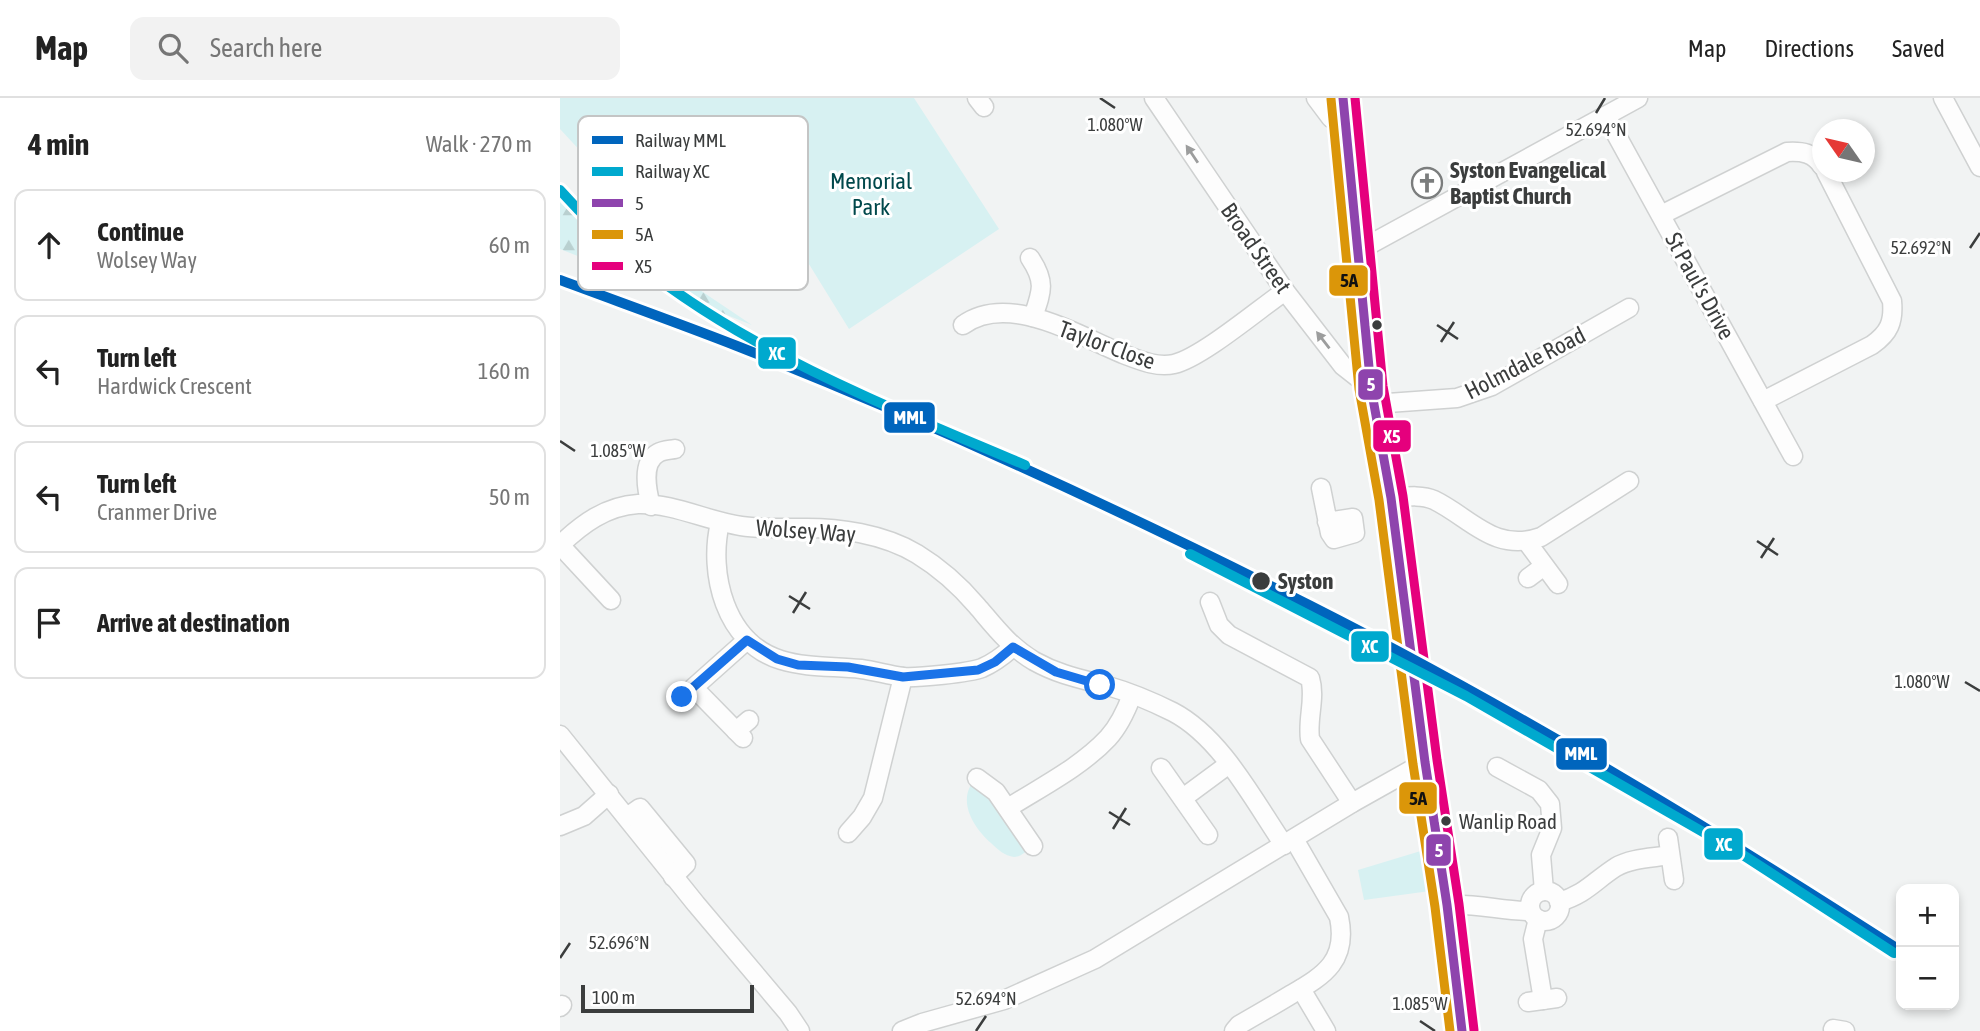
<!DOCTYPE html>
<meta charset="utf-8">
<style>
body{margin:0;font-family:"Asap Condensed",sans-serif;background:#f2f2f2;color:#222}
.controls{position:absolute;right:21px;bottom:21px;display:grid;overflow:hidden;border-radius:14px;box-shadow:0 4px 10px #0003}
.controls button{width:63px;height:63px;display:grid;place-items:center;padding:0;border:0;border-bottom:2px solid #e0e0e0;background:#fff;color:#222;font:35px sans-serif}
.compass{position:absolute;left:1252px;top:21px;width:63px;height:63px;border-radius:50%;background:#fff;box-shadow:0 4px 10px #0003;rotate:304deg}
.scale{position:absolute;left:21px;bottom:18px;width:173px;box-sizing:border-box;padding-left:7px;border:4px solid #3b3d3d;border-top:0;font-size:19px;line-height:24px;white-space:nowrap;color:#3b3d3d;-webkit-text-stroke:5px #fff;paint-order:stroke}
.stop{position:absolute;width:21px;height:21px;margin:-16px;border:5px solid #1a73e8;border-radius:50%;background:#fff}
.stop.end{background:#1a73e8;border-color:#fff;box-shadow:0 2px 7px #0008}
.list{margin:0;padding:0;list-style:none}
h2{display:flex;justify-content:space-between;align-items:center;height:91px;margin:0;padding:0 28px;font-size:30px}
h2 small{font-size:23px;font-weight:400;color:#767676}
.list li{display:grid;grid-template-columns:46px 1fr auto;gap:21px;align-items:center;box-sizing:border-box;height:112px;margin:0 14px 14px;padding:0 14px;border:2px solid #e0e0e0;border-radius:14px}
.list b{display:block;font-size:26px;white-space:nowrap}
.list p{margin:0;font-size:23px;white-space:nowrap;color:#767676}
.list em{font-size:23px;font-style:normal;color:#767676}
.icon{flex:none;width:38px;height:38px;fill:none;stroke:currentColor;stroke-width:2;stroke-linecap:round;stroke-linejoin:round}
.map{position:relative;flex:none;width:1420px;height:933px;overflow:hidden}
header{display:flex;align-items:center;gap:42px;box-sizing:border-box;height:98px;padding:0 35px;background:#fff;border-bottom:2px solid #e0e0e0}
header strong{font-size:33px}
nav{display:flex;gap:38px;margin-inline-start:auto;font-size:24px}
.search{width:490px;height:63px;background:#f2f2f2;display:flex;align-items:center;gap:18px;box-sizing:border-box;padding:0 24px;border-radius:14px;color:#767676;font-size:26px}
main{display:flex}
aside{flex:1;background:#fff}
.map>svg:first-child{display:block}
.forest{fill:url(#forest-firs)}
.green{fill:#d7f1f2}
.lines{fill:none;stroke-linecap:round;stroke-linejoin:round}
.minor-casing{stroke:#cfd1d1;stroke-width:21}
.minor{stroke:#fdfdfd;stroke-width:18}
.bus-1-casing{stroke:#fff;stroke-width:14}
.bus-2-casing{stroke:#fff;stroke-width:14}
.bus-3-casing{stroke:#fff;stroke-width:14}
.bus-1{stroke:#8e44ad;stroke-width:9}
.bus-2{stroke:#db9609;stroke-width:9}
.bus-3{stroke:#e5007d;stroke-width:9}
.rail-1-casing{stroke:#fff;stroke-width:16}
.rail-2-casing{stroke:#fff;stroke-width:16}
.rail-1{stroke:#0065bd;stroke-width:10}
.rail-2{stroke:#00a9ce;stroke-width:10}
.oneway{fill:#9c9d9d}
.route{stroke:#1a73e8;stroke-width:9}
.ticks{fill:none;stroke:#3b3d3d;stroke-width:2.5}
.bus-dot{fill:#3b3d3d;stroke:#fff;stroke-width:2.5}
.labels{text-anchor:middle;stroke-width:6;stroke-linejoin:round;paint-order:stroke}
.bus-label{font-size:21px;fill:#3b3d3d;stroke:#fff;text-anchor:start}
.poi-label{font-size:23px;font-weight:bold;fill:#3b3d3d;stroke:#fff;text-anchor:start}
.park-label{font-size:23px;fill:#00484b;stroke:#fff}
.street-label{font-size:23px;fill:#3b3d3d;stroke:#fff}
.stop-label{font-size:23px;font-weight:bold;fill:#3b3d3d;stroke:#fff;text-anchor:start}
.key{fill:#fff;stroke:#c4c5c5;stroke-width:2}
.key-label{font-size:19px;fill:#3b3d3d}
.ticks-label{font-size:18px;text-anchor:middle;fill:#3b3d3d;stroke:#fff;stroke-width:6;stroke-linejoin:round;paint-order:stroke}
.line-badge{stroke:#fff;stroke-width:2.5}
.badge-label{font-size:19px;text-anchor:middle;font-weight:bold;fill:#fff}
.pale-badge-label{font-size:19px;text-anchor:middle;font-weight:bold;fill:#111}
</style>
<header>
<strong>Map</strong>
<div class="search"><svg class="icon" aria-label="search" viewBox="0 0 24 24"><circle cx="10" cy="10" r="6"/><path d="M15 15l6 6"/></svg>Search here</div>
<nav><a>Map</a><a>Directions</a><a>Saved</a></nav>
</header>
<main>
<aside>
<h2>4 min<small>Walk · 270 m</small></h2>
<ul class="list">
<li><svg class="icon" aria-label="ahead" viewBox="0 0 24 24"><path d="M12 20V5M6 11l6-6 6 6"/></svg><div><b>Continue</b><p>Wolsey Way</p></div><em>60 m</em></li>
<li><svg class="icon" aria-label="left" viewBox="0 0 24 24"><path d="M17 20v-9H6M10 6l-5 5 5 5"/></svg><div><b>Turn left</b><p>Hardwick Crescent</p></div><em>160 m</em></li>
<li><svg class="icon" aria-label="left" viewBox="0 0 24 24"><path d="M17 20v-9H6M10 6l-5 5 5 5"/></svg><div><b>Turn left</b><p>Cranmer Drive</p></div><em>50 m</em></li>
<li><svg class="icon" aria-label="arrive" viewBox="0 0 24 24"><path d="M6 21V4h12l-3 4 3 4H6"/></svg><div><b>Arrive at destination</b></div></li>
</ul>
</aside>
<div class="map">
<svg width="1420" height="933" viewBox="0 0 1420 933">
<defs>
<pattern id="forest-firs" width="22" height="20" patternUnits="userSpaceOnUse" patternTransform="scale(1.75)"><rect width="22" height="20" fill="#d7f1f2"/><path d="M5 1l3.5 6h-7zM16 11l3.5 6h-7z" fill="#b9d0d0"/></pattern>
</defs>
<rect width="100%" height="100%" fill="#f1f3f3"/>
<path class="forest" d="M0 86 31 119 192 227 0 151Z"/>
<g class="green">
<path d="M0 0H354L439 131 289 231 223 124 153 161 50 85 0 31Z"/>
<path d="M417 680 473 748C468 752 461 759 454 759 445 758 437 751 431 745 413 729 395 700 417 680Z"/>
<path d="M864 752 870 793 804 802 798 772Z"/>
</g>
<g class="lines">
<g class="minor-casing">
<g id="minor">
<path d="M417 0 424 9"/>
<path d="M594 0 725 193 783 268 811 290"/>
<path d="M756 0 771 20 786 24"/>
<path d="M783 0 811 290 831 400 865 664 887 807 902 933"/>
<path d="M1383 0 1420 69"/>
<path d="M1046 18 1233 358"/>
<path d="M1101 117 1227 54C1242 53 1254 55 1262 68"/>
<path d="M798 153 1078 0"/>
<path d="M470 160C486 184 482 193 473 219"/>
<path d="M403 227C448 194 517 237 563 256 579 262 597 270 614 266 641 260 699 211 725 193"/>
<path d="M1203 303 1312 247C1329 235 1334 224 1332 203L1266 74"/>
<path d="M814 306 897 300 932 288 1069 210"/>
<path d="M761 390 770 435 774 441 795 435 793 420 767 424"/>
<path d="M831 400C844 399 861 396 874 402 911 420 934 455 981 439L1069 383"/>
<path d="M91 408C87 393 81 364 98 355 103 352 110 352 115 351"/>
<path d="M160 425C148 475 165 545 221 562 247 570 274 568 301 571 315 573 329 577 343 579 357 580 409 575 422 570 434 565 443 558 453 549"/>
<path d="M967 444 998 486"/>
<path d="M0 447C22 426 46 408 78 406 113 405 147 423 181 428 201 431 219 430 239 430 278 429 324 436 357 456 380 470 400 488 417 508 435 529 449 548 474 563 499 577 521 581 548 588 569 594 593 604 613 614 661 639 694 703 724 747"/>
<path d="M0 447 51 502"/>
<path d="M968 480 984 468"/>
<path d="M650 504 659 527 669 537 750 580C756 600 747 620 750 641L792 705"/>
<path d="M134 590 183 640"/>
<path d="M123 599 187 542"/>
<path d="M176 633 189 622"/>
<path d="M0 637 136 806 228 915 240 933"/>
<path d="M937 669 979 692 990 706 992 730 981 757 984 793"/>
<path d="M601 670 648 737"/>
<path d="M417 680 436 694 473 748"/>
<path d="M623 700 669 666"/>
<path d="M448 710C481 689 521 669 548 640 559 628 566 613 572 597"/>
<path d="M67 719 80 710 126 766 113 779"/>
<path d="M0 728 24 718 49 696"/>
<path d="M288 735 302 719 313 700 343 579"/>
<path d="M1108 740 1114 782"/>
<circle cx="985" cy="808" r="15"/>
<path d="M999 804C1026 796 1034 783 1056 769 1071 760 1093 760 1110 757"/>
<path d="M887 807C916 805 942 813 970 813"/>
<path d="M978 821 973 841 983 902"/>
<path d="M741 891 766 933"/>
<path d="M968 904 997 900"/>
<path d="M0 909 2 907"/>
<path d="M1273 931 1285 933"/>
<path d="M342 933 362 925 444 902 535 861 792 705 865 664"/>
<path d="M674 933 679 927C696 917 714 907 732 896 765 877 788 862 779 819L734 741"/>
</g>
</g>
<use href="#minor" class="minor"/>
<g class="bus-1-casing">
<path id="bus-1" d="M783 0 811 290 831 400 865 664 887 807 902 933"/>
</g>
<g class="bus-2-casing">
<path id="bus-2" d="M771 1 799 291 819 402 853 666 875 809 890 933"/>
</g>
<g class="bus-3-casing">
<path id="bus-3" d="M795 0 823 288 843 398 877 662 899 806 914 932"/>
</g>
<use href="#bus-1" class="bus-1"/>
<use href="#bus-2" class="bus-2"/>
<use href="#bus-3" class="bus-3"/>
<g class="rail-1-casing">
<path id="rail-1" d="M0 182C59 204 118 225 177 248 362 321 543 404 721 493 935 599 1141 724 1341 853"/>
</g>
<g class="rail-2-casing">
<g id="rail-2">
<path d="M0 92C121 229 301 297 465 367"/>
<path d="M630 456 906 598 1183 757 1334 855"/>
</g>
</g>
<use href="#rail-1" class="rail-1"/>
<use href="#rail-2" class="rail-2"/>
</g>
<defs><path id="oneway-solid" d="M-6-.8H1V-3.2L6.5 0L1 3.2V.8H-6Z" transform="scale(1.75)"/></defs>
<g class="oneway">
<use href="#oneway-solid" transform="translate(632 56) rotate(-124)"/>
<use href="#oneway-solid" transform="translate(763 242) rotate(-128)"/>
</g>
<g class="lines">
<path class="route" d="M122 599 187 542 217 561 238 567 288 569 343 579 418 572 435 564 453 549 496 574 540 587"/>
</g>
<path class="ticks" d="M540 0 555 10M1036 15 1045 0M1410 150 1420 135M877 227 898 241M881 244 894 224M0 343 15 353M1197 443 1218 457M1201 460 1214 440M229 498 250 511M233 515 246 494M1405 584 1420 593M549 714 570 727M553 731 566 710M0 860 10 845M860 923 875 933M416 933 426 918"/>
<defs>
<g id="church-ring" transform="scale(1.575)"><circle r="9.5" fill="#fff" stroke="#7b7d7d" stroke-width="1.5"/><path d="M-1.2-6h2.4v3.5h3.3v2.4h-3.3V6h-2.4V-.1h-3.3v-2.4h3.3Z" fill="#7b7d7d"/></g>
</defs>
<g fill-rule="evenodd">
<use href="#church-ring" x="867" y="85"/>
</g>
<g class="bus-dot">
<circle cx="817" cy="227" r="6"/>
<circle cx="701" cy="483" r="10"/>
<circle cx="886" cy="723" r="6"/>
</g>
<g class="labels">
<g class="bus-label">
<text x="899" y="731">Wanlip Road</text>
</g>
<g class="poi-label">
<text x="890" y="80">Syston Evangelical<tspan x="890" dy="26">Baptist Church</tspan></text>
</g>
<g class="park-label">
<text x="311" y="91">Memorial<tspan x="311" dy="26">Park</tspan></text>
</g>
<g class="street-label">
<text transform="translate(696 150) rotate(55)" y="8">Broad Street</text>
<text transform="translate(1140 188) rotate(61)" y="8">St Paul's Drive</text>
<text transform="translate(547 247) rotate(20)" y="8">Taylor Close</text>
<text transform="translate(965 265) rotate(-27)" y="8">Holmdale Road</text>
<text transform="translate(246 433) rotate(4)" y="8">Wolsey Way</text>
</g>
<g class="stop-label">
<text x="718" y="491">Syston</text>
</g>
</g>
<rect x="18" y="18" width="230" height="174" rx="10" class="key"/>
<rect x="32" y="38" width="31" height="8" fill="#0065bd"/>
<rect x="32" y="69" width="31" height="9" fill="#00a9ce"/>
<rect x="32" y="101" width="31" height="8" fill="#8e44ad"/>
<rect x="32" y="132" width="31" height="9" fill="#db9609"/>
<rect x="32" y="164" width="31" height="8" fill="#e5007d"/>
<g class="key-label">
<text x="75" y="49">Railway MML</text>
<text x="75" y="80">Railway XC</text>
<text x="75" y="112">5</text>
<text x="75" y="143">5A</text>
<text x="75" y="175">X5</text>
</g>
<g class="ticks-label">
<text x="555" y="33">1.080°W</text>
<text x="1036" y="38">52.694°N</text>
<text x="1361" y="156">52.692°N</text>
<text x="58" y="359">1.085°W</text>
<text x="1362" y="590">1.080°W</text>
<text x="59" y="851">52.696°N</text>
<text x="426" y="907">52.694°N</text>
<text x="860" y="912">1.085°W</text>
</g>
<g class="line-badge">
<rect x="768" y="166" width="41" height="33" rx="7" fill="#db9609"/>
<rect x="197" y="238" width="40" height="34" rx="7" fill="#00a9ce"/>
<rect x="797" y="270" width="27" height="33" rx="7" fill="#8e44ad"/>
<rect x="323" y="303" width="53" height="33" rx="7" fill="#0065bd"/>
<rect x="812" y="321" width="40" height="34" rx="7" fill="#e5007d"/>
<rect x="790" y="532" width="40" height="33" rx="7" fill="#00a9ce"/>
<rect x="995" y="639" width="53" height="34" rx="7" fill="#0065bd"/>
<rect x="838" y="683" width="40" height="34" rx="7" fill="#db9609"/>
<rect x="1143" y="729" width="41" height="34" rx="7" fill="#00a9ce"/>
<rect x="865" y="735" width="27" height="34" rx="7" fill="#8e44ad"/>
</g>
<g class="badge-label">
<text x="217" y="262">XC</text>
<text x="811" y="293">5</text>
<text x="350" y="326">MML</text>
<text x="832" y="345">X5</text>
<text x="810" y="555">XC</text>
<text x="1021" y="662">MML</text>
<text x="1164" y="753">XC</text>
<text x="879" y="759">5</text>
</g>
<g class="pale-badge-label">
<text x="789" y="189">5A</text>
<text x="858" y="707">5A</text>
</g>
</svg>
<div class="controls">
<button>+</button>
<button>−</button>
</div>
<svg class="compass" viewBox="-18 -18 36 36"><path d="M0-13l5 13h-10z" fill="#e53935"/><path d="M0 13l5-13h-10z" fill="#767676"/></svg>
<div class="scale">100 m</div>
<div class="stop" style="left:540px;top:587px"></div>
<div class="stop end" style="left:122px;top:599px"></div>
</div>
</main>
